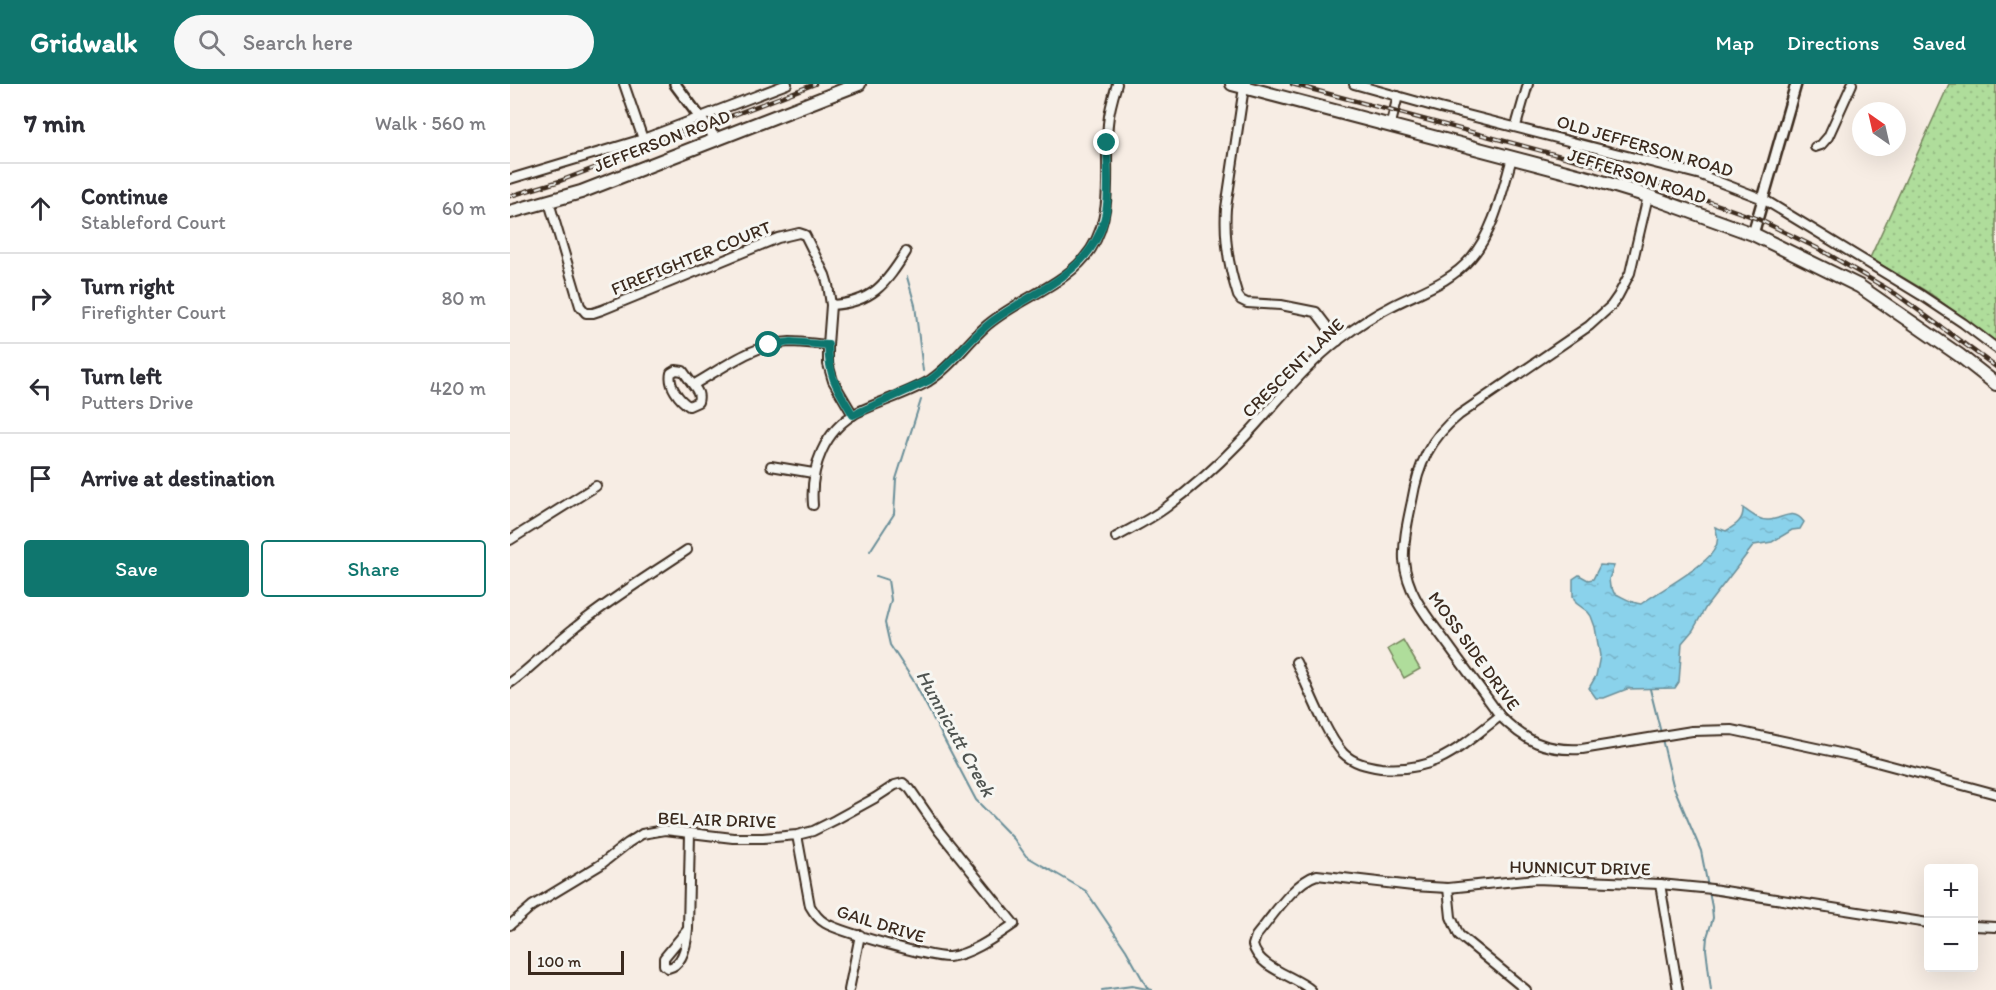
<!DOCTYPE html>
<meta charset="utf-8">
<style>
body{margin:0;font-family:Itim,sans-serif;background:#f7f7f7;color:#2b2b33}
.controls{position:absolute;right:18px;bottom:18px;display:grid;overflow:hidden;border-radius:6px;box-shadow:0 6px 24px #0002}
.controls button{width:54px;height:54px;display:grid;place-items:center;padding:0;border:0;border-bottom:2px solid #e1e1e2;background:#fff;color:#2b2b33;font:30px sans-serif}
.compass{position:absolute;left:1342px;top:18px;width:54px;height:54px;border-radius:50%;background:#fff;box-shadow:0 6px 24px #0002;rotate:326deg}
.scale{position:absolute;left:18px;bottom:15px;width:96px;box-sizing:border-box;padding-left:6px;border:3px solid #3b2a1e;border-top:0;font-size:16px;line-height:21px;white-space:nowrap;color:#3b2a1e;-webkit-text-stroke:4px #f6f6f2;paint-order:stroke}
.stop{position:absolute;width:18px;height:18px;margin:-14px;border:4px solid #0f766e;border-radius:50%;background:#fff}
.stop.end{background:#0f766e;border-color:#fff;box-shadow:0 2px 6px #0008}
.list{margin:0;padding:0;list-style:none}
h2{display:flex;justify-content:space-between;align-items:center;height:78px;margin:0;padding:0 24px;font-size:26px}
h2 small{font-size:20px;font-weight:400;color:#7c7c81}
.list li{display:grid;grid-template-columns:39px 1fr auto;gap:18px;align-items:center;box-sizing:border-box;height:90px;padding:0 24px;border-top:2px solid #e1e1e2}
.list b{display:block;font-size:22px;white-space:nowrap}
.list p{margin:0;font-size:20px;white-space:nowrap;color:#7c7c81}
.list em{font-size:20px;font-style:normal;color:#7c7c81}
.actions{display:flex;gap:12px;padding:18px 24px}
.actions a{flex:1;padding:14px 0;border:2px solid #0f766e;border-radius:6px;text-align:center;font-size:21px;color:#0f766e}
.actions .main{background:#0f766e;color:#fff}
.icon{flex:none;width:33px;height:33px;fill:none;stroke:currentColor;stroke-width:2;stroke-linecap:round;stroke-linejoin:round}
.map{position:relative;flex:none;width:1486px;height:906px;overflow:hidden}
header{display:flex;align-items:center;gap:36px;box-sizing:border-box;height:84px;padding:0 30px;background:#0f766e;color:#fff}
header strong{font-size:28px}
nav{display:flex;gap:33px;margin-inline-start:auto;font-size:21px}
.search{width:420px;height:54px;background:#f7f7f7;display:flex;align-items:center;gap:15px;box-sizing:border-box;padding:0 21px;border-radius:33px;color:#7c7c81;font-size:22px}
main{display:flex}
aside{flex:1;background:#fff}
.map>svg:first-child{display:block}
.grass{fill:url(#grass-dots);stroke:#75845c;stroke-width:1.5}
.green{fill:#afdd9b;stroke:#75845c;stroke-width:1.5}
.water{fill:url(#water-ripples);stroke:#6a8f99;stroke-width:1.5}
.lines{fill:none;stroke-linecap:round;stroke-linejoin:round}
.stream{stroke:#6a8f99;stroke-width:2}
.minor-casing{stroke:#3b2a1e;stroke-width:12}
.tertiary-casing{stroke:#3b2a1e;stroke-width:14}
.trunk-casing{stroke:#3b2a1e;stroke-width:16}
.minor{stroke:#f6f6f2;stroke-width:8}
.tertiary{stroke:#f6f6f2;stroke-width:9}
.trunk{stroke:#f6f6f2;stroke-width:12}
.rail-casing{stroke:#3b2a1e;stroke-width:4.5}
.rail{stroke:#f6f6f2;stroke-width:2;stroke-dasharray:7;stroke-linecap:butt}
.route{stroke:#0f766e;stroke-width:8}
.labels{text-anchor:middle;stroke-width:6;stroke-linejoin:round;paint-order:stroke}
.street-label{font-size:18px;fill:#3b2a1e;stroke:#f6f6f2}
.water-label{font-size:20px;font-style:italic;fill:#4f5451;stroke:#f6f6f2}
</style>
<header>
<strong>Gridwalk</strong>
<div class="search"><svg class="icon" aria-label="search" viewBox="0 0 24 24"><circle cx="10" cy="10" r="6"/><path d="M15 15l6 6"/></svg>Search here</div>
<nav><a>Map</a><a>Directions</a><a>Saved</a></nav>
</header>
<main>
<aside>
<h2>7 min<small>Walk · 560 m</small></h2>
<ul class="list">
<li><svg class="icon" aria-label="ahead" viewBox="0 0 24 24"><path d="M12 20V5M6 11l6-6 6 6"/></svg><div><b>Continue</b><p>Stableford Court</p></div><em>60 m</em></li>
<li><svg class="icon" aria-label="right" viewBox="0 0 24 24"><path d="M7 20v-9h11M14 6l5 5-5 5"/></svg><div><b>Turn right</b><p>Firefighter Court</p></div><em>80 m</em></li>
<li><svg class="icon" aria-label="left" viewBox="0 0 24 24"><path d="M17 20v-9H6M10 6l-5 5 5 5"/></svg><div><b>Turn left</b><p>Putters Drive</p></div><em>420 m</em></li>
<li><svg class="icon" aria-label="arrive" viewBox="0 0 24 24"><path d="M6 21V4h12l-3 4 3 4H6"/></svg><div><b>Arrive at destination</b></div></li>
</ul>
<div class="actions"><a class="main">Save</a><a>Share</a></div>
</aside>
<div class="map">
<svg width="1486" height="906" viewBox="0 0 1486 906">
<defs>
<pattern id="grass-dots" width="8" height="8" patternUnits="userSpaceOnUse" patternTransform="scale(1.5)"><rect width="8" height="8" fill="#afdd9b"/><path d="M2 2h.1M6 6h.1" fill="none" stroke="#97be85" stroke-width="1.8" stroke-linecap="round"/></pattern>
<pattern id="water-ripples" width="26" height="14" patternUnits="userSpaceOnUse" patternTransform="scale(1.5)"><rect width="26" height="14" fill="#8ad2eb"/><path d="M2 4q2-2 4 0t4 0M15 11q2-2 4 0t4 0" fill="none" stroke="#78b4c9"/></pattern>
</defs>
<rect width="100%" height="100%" fill="#f7ede4"/>
<filter id="ink" filterUnits="userSpaceOnUse"><feTurbulence type="fractalNoise" baseFrequency=".0167" numOctaves="2"/><feDisplacementMap in="SourceGraphic" scale="12" xChannelSelector="R" yChannelSelector="G"/><feConvolveMatrix kernelMatrix="1 2 1 2 8 2 1 2 1" color-interpolation-filters="sRGB"/></filter>
<g filter="url(#ink)">
<path class="grass" d="M1439 0H1486V259L1421 210 1360 174Z"/>
<path class="green" d="M893 556 910 585 894 594 878 565Z"/>
<path class="water" d="M1233 424C1240 429 1249 437 1259 436 1273 435 1283 423 1294 438L1290 445 1282 446 1262 458 1244 461 1196 523 1183 546 1172 559 1169 598 1165 604 1117 605 1094 614H1086L1079 604 1086 592 1090 572 1085 543 1081 532 1078 528 1066 519 1063 512V495L1069 491 1078 496 1083 495 1090 481 1104 482 1099 495 1100 503 1102 504 1104 509C1113 513 1121 519 1131 520 1148 508 1195 482 1204 466 1209 458 1208 452 1205 443L1216 447C1226 441 1234 436 1233 424Z"/>
<g class="lines">
<g class="stream">
<path d="M397 193 405 221 413 287"/>
<path d="M360 467 384 430 386 395 411 316"/>
<path d="M366 492 378 496 381 516 375 539 380 561 403 596 466 716 504 755 516 772 576 807 616 866 638 905"/>
<path d="M1140 605 1151 649"/>
<path d="M1152 655 1163 701 1191 767 1202 823 1203 834 1197 853 1196 865 1201 906"/>
<path d="M592 906 622 902 642 906"/>
</g>
<g class="minor-casing">
<g id="minor">
<path d="M114 0 133 55"/>
<path d="M844 0 930 24 1191 91 1253 115 1411 211 1453 239 1486 264"/>
<path d="M734 3 716 124C714 153 719 184 728 212L731 216 737 219 771 221 806 228 828 257"/>
<path d="M1006 42 1018 0"/>
<path d="M880 43 888 12"/>
<path d="M1305 63 1311 61 1318 53 1342 0"/>
<path d="M0 95 133 55 277 0"/>
<path d="M1138 112 1120 189 1108 212 1101 222 1079 242 949 331C920 354 908 381 902 417 898 436 893 457 894 476 897 512 921 537 941 565 957 587 974 609 990 632 1015 657 1035 667 1072 665L1182 647 1222 646 1344 672 1486 710"/>
<path d="M39 118 70 222 76 229H83L92 226 268 154 289 149 295 151 315 191 318 201 321 221 318 261V280L323 297 343 331"/>
<path d="M321 221C362 219 376 200 396 168"/>
<path d="M183 301C188 307 190 311 188 318L179 322C169 316 158 301 161 289L166 286 173 287 183 301C213 284 245 259 280 258 293 258 305 260 318 261"/>
<path d="M261 382 303 389"/>
<path d="M303 421C300 384 314 346 348 328 371 317 397 310 419 297 441 283 456 260 475 243 507 214 557 202 581 165 605 127 594 82 598 40 599 27 603 13 607 0"/>
<path d="M606 453C622 444 639 436 654 425 680 406 706 383 729 359 762 325 792 284 830 255 846 243 862 232 880 223 908 208 940 199 961 174 984 147 992 108 1002 74"/>
<path d="M0 456 86 402"/>
<path d="M786 578C798 603 815 649 833 669 843 679 857 682 871 684 926 689 950 663 990 632"/>
<path d="M0 599C24 582 43 560 67 542 102 514 140 491 177 466"/>
<path d="M1150 800 1168 906"/>
<path d="M938 804 941 833 949 851 1016 906"/>
<path d="M0 841 22 822 90 781 118 759 132 750 155 746 223 754H253L287 751 303 747 325 736 365 714 385 701 393 699 400 705 429 747 504 840C485 853 462 870 439 873 421 874 331 848 315 839 308 835 304 829 300 822L287 751"/>
<path d="M1464 842 1486 843"/>
<path d="M178 845C177 858 174 881 158 884L154 881V874L178 845 180 749"/>
<path d="M339 906 350 851"/>
<path d="M801 906C785 892 748 884 743 861L746 852C762 833 784 798 807 791L903 802 938 804 1026 795 1150 800 1202 805 1418 839"/>
</g>
</g>
<g class="tertiary-casing">
<g id="tertiary">
<path d="M165 0 206 55"/>
<path d="M1243 150 1286 0"/>
</g>
</g>
<g class="trunk-casing">
<g id="trunk">
<path d="M722 0 1079 94 1138 112 1243 150 1349 202 1449 271 1486 300"/>
<path d="M0 128 71 108 349 0"/>
</g>
</g>
<use href="#minor" class="minor"/>
<use href="#tertiary" class="tertiary"/>
<use href="#trunk" class="trunk"/>
<g class="rail-casing">
<g id="rail">
<path d="M782 0 1133 94 1248 135 1311 166 1386 210 1486 283"/>
<path d="M0 112 50 97 305 0"/>
</g>
</g>
<use href="#rail" class="rail"/>
</g>
</g>
<g class="lines" filter="url(#ink)">
<path class="route" d="M259 261 281 258 318 261C319 294 327 304 343 331L420 296C444 279 460 253 484 236 528 205 585 187 596 128 600 106 597 81 597 59"/>
</g>
<g class="labels">
<g class="street-label">
<text transform="translate(152 57) rotate(-21)" y="6">JEFFERSON ROAD</text>
<text transform="translate(1135 62) rotate(16)" y="6">OLD JEFFERSON ROAD</text>
<text transform="translate(1127 92) rotate(18)" y="6">JEFFERSON ROAD</text>
<text transform="translate(181 174) rotate(-22)" y="6">FIREFIGHTER COURT</text>
<text transform="translate(783 284) rotate(-44)" y="6">CRESCENT LANE</text>
<text transform="translate(964 567) rotate(54)" y="6">MOSS SIDE DRIVE</text>
<text transform="translate(207 736) rotate(2)" y="6">BEL AIR DRIVE</text>
<text transform="translate(1070 784) rotate(1)" y="6">HUNNICUT DRIVE</text>
<text transform="translate(371 840) rotate(17)" y="6">GAIL DRIVE</text>
</g>
<g class="water-label">
<text transform="translate(446 649) rotate(61)" y="7">Hunnicutt Creek</text>
</g>
</g>
</svg>
<div class="controls">
<button>+</button>
<button>−</button>
</div>
<svg class="compass" viewBox="-18 -18 36 36"><path d="M0-13l5 13h-10z" fill="#e53935"/><path d="M0 13l5-13h-10z" fill="#7c7c81"/></svg>
<div class="scale">100 m</div>
<div class="stop" style="left:259px;top:261px"></div>
<div class="stop end" style="left:597px;top:59px"></div>
</div>
</main>
